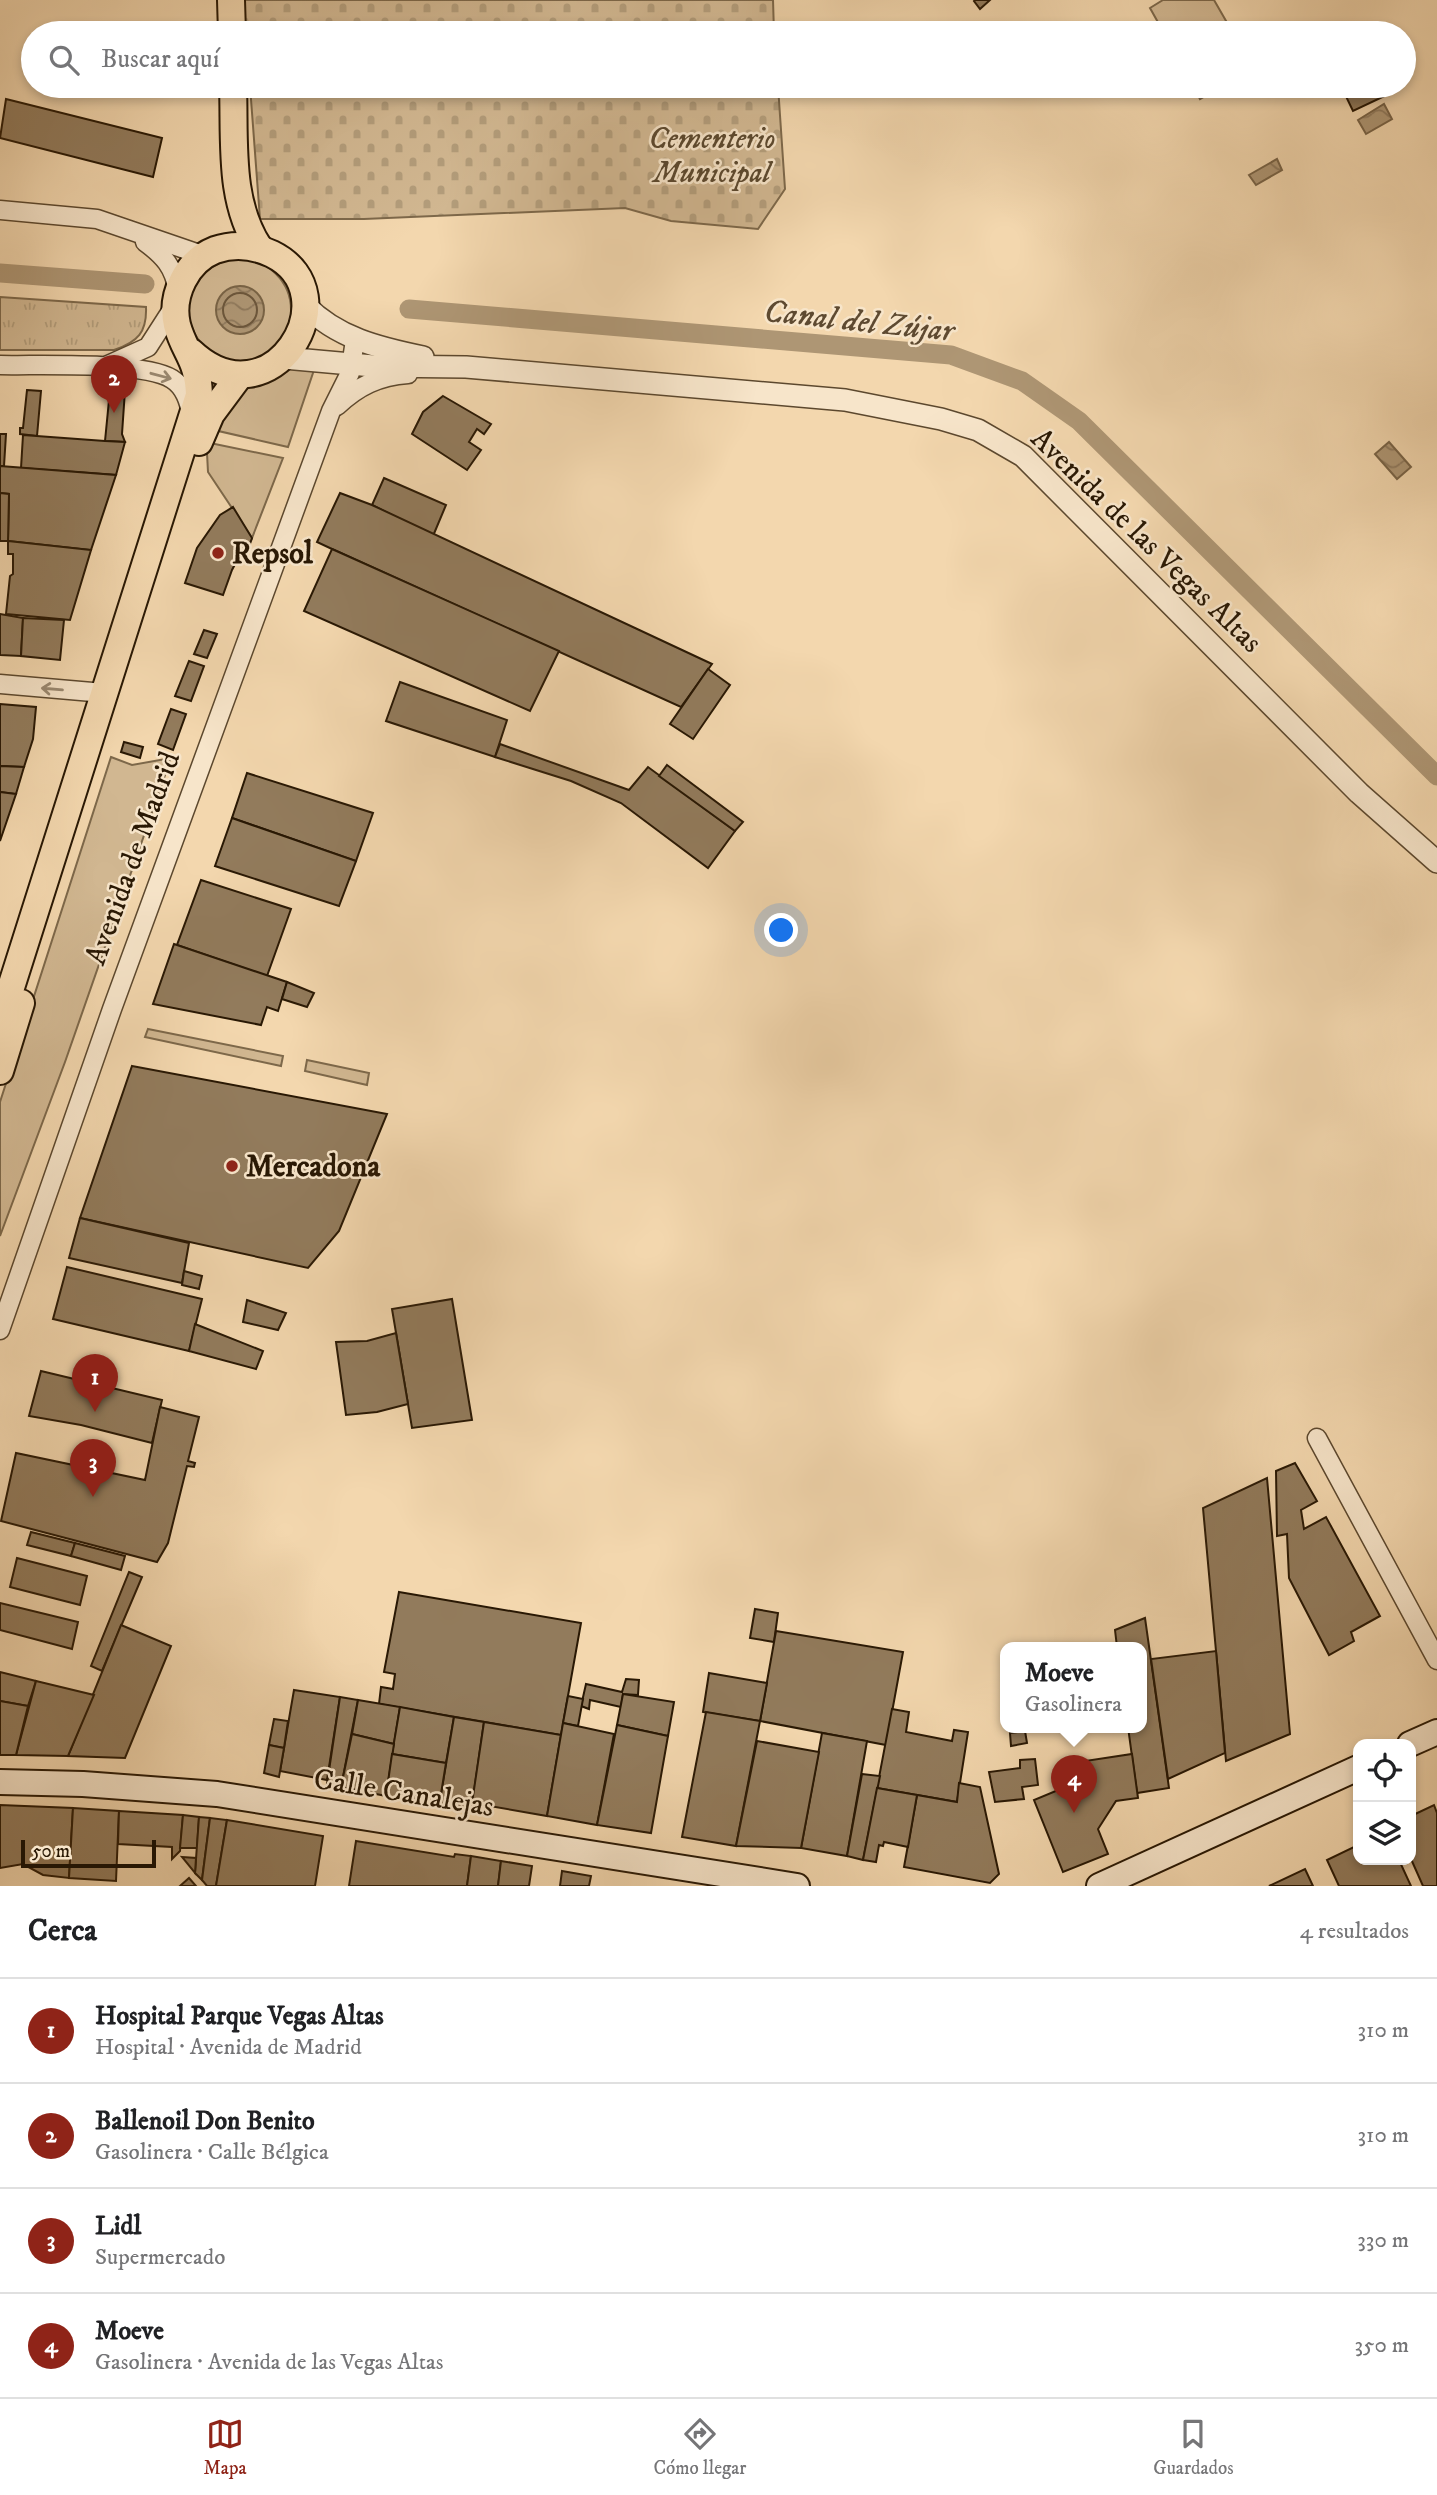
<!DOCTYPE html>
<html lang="es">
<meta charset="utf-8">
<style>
body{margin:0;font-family:"IM FELL DW Pica",serif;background:#f2f2f2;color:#202124}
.controls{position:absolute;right:21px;bottom:21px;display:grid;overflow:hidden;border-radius:14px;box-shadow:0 4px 10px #0003}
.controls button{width:63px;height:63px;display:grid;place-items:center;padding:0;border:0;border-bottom:2px solid #e0e0e0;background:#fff;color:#202124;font:35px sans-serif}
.scale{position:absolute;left:21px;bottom:18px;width:135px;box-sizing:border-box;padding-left:7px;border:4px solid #291804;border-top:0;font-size:19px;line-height:24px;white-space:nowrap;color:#291804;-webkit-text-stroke:5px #f7e5ca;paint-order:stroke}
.you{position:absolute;left:782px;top:931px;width:24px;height:24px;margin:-18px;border:5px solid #fff;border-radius:50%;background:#1a73e8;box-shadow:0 0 0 10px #1a73e833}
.badge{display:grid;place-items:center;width:46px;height:46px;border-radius:50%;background:#8f2418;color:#fff;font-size:23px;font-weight:700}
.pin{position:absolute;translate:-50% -58px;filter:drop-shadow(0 2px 4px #0008)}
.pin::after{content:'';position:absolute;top:37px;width:24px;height:21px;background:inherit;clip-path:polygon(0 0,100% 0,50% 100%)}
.popup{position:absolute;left:1000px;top:1642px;width:147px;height:91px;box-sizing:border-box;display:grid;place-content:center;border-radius:14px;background:#fff;filter:drop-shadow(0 2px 5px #0005);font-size:23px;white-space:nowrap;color:#757577}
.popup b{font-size:26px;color:#202124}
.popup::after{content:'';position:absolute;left:50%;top:100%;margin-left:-14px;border:14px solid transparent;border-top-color:#fff}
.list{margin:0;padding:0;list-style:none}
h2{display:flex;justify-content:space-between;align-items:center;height:91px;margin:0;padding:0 28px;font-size:30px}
h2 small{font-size:23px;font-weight:400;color:#757577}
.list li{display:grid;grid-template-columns:46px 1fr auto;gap:21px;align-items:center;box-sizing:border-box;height:105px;padding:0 28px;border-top:2px solid #e0e0e0}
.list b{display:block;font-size:26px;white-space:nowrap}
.list p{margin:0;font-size:23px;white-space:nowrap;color:#757577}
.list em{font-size:23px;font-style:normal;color:#757577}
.icon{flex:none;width:38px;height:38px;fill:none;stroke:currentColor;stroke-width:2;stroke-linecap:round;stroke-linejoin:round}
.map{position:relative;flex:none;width:1437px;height:1886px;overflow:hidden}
.search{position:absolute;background:#fff;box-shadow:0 4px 10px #0003;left:21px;right:21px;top:21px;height:77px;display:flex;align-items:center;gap:18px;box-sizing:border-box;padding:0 24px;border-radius:38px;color:#757577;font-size:26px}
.sheet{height:511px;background:#fff}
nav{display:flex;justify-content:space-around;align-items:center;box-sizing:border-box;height:98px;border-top:2px solid #e0e0e0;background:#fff;font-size:19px;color:#757577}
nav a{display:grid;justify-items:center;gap:4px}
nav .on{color:#8f2418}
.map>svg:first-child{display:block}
.grass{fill:#d1b791;stroke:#7d684a;stroke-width:2}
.cemetery{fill:url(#cemetery-stones);stroke:#7d684a;stroke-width:2}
.park{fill:url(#park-tufts);stroke:#7d684a;stroke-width:2}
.water{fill:url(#water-waves);stroke:#796447;stroke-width:2}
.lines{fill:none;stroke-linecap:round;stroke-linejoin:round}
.shore{stroke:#6c573c;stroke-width:2}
.canal{stroke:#ae9674;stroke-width:19}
.building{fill:#927b5c;stroke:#291804;stroke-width:2}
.minor-casing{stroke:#5c482e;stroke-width:21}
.tertiary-casing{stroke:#5c482e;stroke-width:24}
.secondary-casing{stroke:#291804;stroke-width:28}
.primary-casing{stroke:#291804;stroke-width:30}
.minor{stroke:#f7e5ca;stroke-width:18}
.tertiary{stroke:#f7e5ca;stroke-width:21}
.secondary{stroke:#f7e5ca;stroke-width:24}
.primary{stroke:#f3d7ae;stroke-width:26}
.oneway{stroke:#9a8971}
.poi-dot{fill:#8f2418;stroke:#f7e5ca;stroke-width:2.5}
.labels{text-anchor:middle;stroke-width:5;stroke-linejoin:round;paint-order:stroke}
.park-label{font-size:30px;font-style:italic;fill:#5b482e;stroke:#f7e5ca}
.street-label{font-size:30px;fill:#291804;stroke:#f7e5ca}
.poi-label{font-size:30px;font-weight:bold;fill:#291804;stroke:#f7e5ca;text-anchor:start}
.water-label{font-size:32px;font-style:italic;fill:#5e4a31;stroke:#f7e5ca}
</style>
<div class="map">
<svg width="1437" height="1886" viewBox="0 0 1437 1886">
<defs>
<pattern id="cemetery-stones" width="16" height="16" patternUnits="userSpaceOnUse" patternTransform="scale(1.75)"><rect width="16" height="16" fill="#d1b791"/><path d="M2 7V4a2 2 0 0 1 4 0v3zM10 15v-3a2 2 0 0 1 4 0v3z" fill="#b39d7b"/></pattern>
<pattern id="park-tufts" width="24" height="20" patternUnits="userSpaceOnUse" patternTransform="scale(1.75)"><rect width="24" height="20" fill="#d1b791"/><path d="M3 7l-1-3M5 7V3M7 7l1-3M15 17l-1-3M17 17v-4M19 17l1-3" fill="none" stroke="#b39d7b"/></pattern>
<pattern id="water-waves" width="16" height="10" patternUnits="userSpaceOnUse" patternTransform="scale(1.75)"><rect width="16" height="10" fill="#ae9674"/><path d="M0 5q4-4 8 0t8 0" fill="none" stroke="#8e795d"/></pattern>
</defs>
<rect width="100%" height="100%" fill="#f3d7ae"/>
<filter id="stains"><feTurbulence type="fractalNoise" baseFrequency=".00286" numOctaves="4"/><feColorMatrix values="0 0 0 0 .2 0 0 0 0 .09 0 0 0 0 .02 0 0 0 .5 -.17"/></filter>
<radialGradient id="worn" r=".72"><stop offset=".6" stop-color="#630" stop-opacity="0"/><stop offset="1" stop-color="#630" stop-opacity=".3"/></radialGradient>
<g class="grass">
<path d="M1163 0H1214L1233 33H1164L1150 8Z"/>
<path d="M1193 86H1222L1200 99Z"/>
<circle cx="240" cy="310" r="51"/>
<path d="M291 367H315L288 447 214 430 247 383 280 374Z"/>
<path d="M210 443 283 458 252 538 208 472 207 453Z"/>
<path d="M111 757 132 765 171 758 65 1062 0 1236V1102Z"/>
<path d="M148 1029 283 1056 281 1066 145 1037Z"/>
<path d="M307 1060 369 1073 367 1085 305 1071Z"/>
</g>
<g class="cemetery">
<path d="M243 0H773L774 33H246Z"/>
<path d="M250 86H778L785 189 758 229 671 221 625 208 364 219H260Z"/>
</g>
<path class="park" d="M0 297 146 307C147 332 138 342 114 350H0Z"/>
<g class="water">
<path d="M1384 104 1392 119 1366 134 1358 120Z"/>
<path d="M1277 159 1282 170 1256 185 1249 175Z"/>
<circle cx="240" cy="310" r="24"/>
<path d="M1389 442 1411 467 1397 479 1375 454Z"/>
</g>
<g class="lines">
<circle class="shore" cx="240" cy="310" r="17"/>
<g class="canal">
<path d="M0 273 145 284"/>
<path d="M409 309 951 355 1022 381 1079 421 1437 776"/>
</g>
</g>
<g class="building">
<path d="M990 0 980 9 974 1 975 0Z"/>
<path d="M973 31H1001L1002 33H973Z"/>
<path d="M1341 86H1388L1391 93 1353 111Z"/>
<path d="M6 99 162 138 153 177 0 138Z"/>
<path d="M27 390 41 391 37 436 20 434V428H23Z"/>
<path d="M110 390H125L122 434 125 442 105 441Z"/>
<path d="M443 396 491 424 484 434 477 429 469 442 481 450 467 470 412 434 423 412Z"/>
<path d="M0 434H6L4 466H0Z"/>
<path d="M23 435 105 441 125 442 116 475 21 468Z"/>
<path d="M0 466 116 475 91 550 8 541 9 494 0 493Z"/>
<path d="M384 478 446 505 433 536 372 505Z"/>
<path d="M0 493 9 494 8 541H0Z"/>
<path d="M340 493 372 505 712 664 681 707 332 549 317 542Z"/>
<path d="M233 507 252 538 246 555 242 551 232 570 223 595 185 583 197 548 220 515Z"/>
<path d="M8 541 91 550 70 620 6 614 10 576 13 574V554H8Z"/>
<path d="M332 549 559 651 530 711 304 611Z"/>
<path d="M0 614 23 618 21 656 0 655Z"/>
<path d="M23 618 64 620 60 660 21 656Z"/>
<path d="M204 630 217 634 207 658 194 654Z"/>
<path d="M189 661 204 666 191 701 175 696Z"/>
<path d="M708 669 730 685 693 739 670 724Z"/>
<path d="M400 682 507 720 495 757 386 721Z"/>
<path d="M0 704 36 707 33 739 24 767 0 766Z"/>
<path d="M171 709 186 714 173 750 158 744Z"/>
<path d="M124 742 143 747 140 758 121 752Z"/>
<path d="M500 744 629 790 648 767 735 831 708 868 621 803 571 781 495 757Z"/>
<path d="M667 765 743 822 735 831 659 776Z"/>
<path d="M0 766 24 767 16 794 0 792Z"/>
<path d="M247 773 373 813 356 861 232 818Z"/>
<path d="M0 792 16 794 0 841Z"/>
<path d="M232 818 356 861 339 906 215 866Z"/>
<path d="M201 880 291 909 267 976 177 945Z"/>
<path d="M174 944 287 982 278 1011 267 1007 261 1025 153 1004Z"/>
<path d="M287 982 314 993 307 1007 282 999Z"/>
<path d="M132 1066 387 1114 339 1231 308 1268 80 1218Z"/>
<path d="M80 1218 189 1243 182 1283 69 1258Z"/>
<path d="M67 1267 202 1299 189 1351 53 1319Z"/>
<path d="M184 1271 202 1276 199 1289 182 1285Z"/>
<path d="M452 1299 472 1420 412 1428 392 1309Z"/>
<path d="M247 1300 286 1313 278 1330 243 1322Z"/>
<path d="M195 1324 263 1351 256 1369 189 1351Z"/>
<path d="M396 1333 408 1404 377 1412 346 1415 336 1342 367 1341Z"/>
<path d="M41 1371 162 1400 152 1443 81 1425 29 1416Z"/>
<path d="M160 1407 199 1417 188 1461 195 1463 194 1467 187 1466 168 1543 157 1562 1 1521 16 1453 145 1480Z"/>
<path d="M1295 1463 1317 1501 1301 1510 1304 1529 1326 1517 1380 1616 1351 1632 1354 1641 1329 1655 1289 1578 1287 1534 1277 1536 1276 1471Z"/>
<path d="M1267 1478 1290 1734 1226 1761 1203 1508Z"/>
<path d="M31 1532 75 1543 71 1556 27 1545Z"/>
<path d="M75 1543 125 1556 121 1570 71 1556Z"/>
<path d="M17 1558 87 1576 80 1605 10 1587Z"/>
<path d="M129 1572 142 1577 102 1671 91 1666Z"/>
<path d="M399 1592 581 1623 561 1735 379 1704 381 1687 393 1689 395 1674 384 1672Z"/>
<path d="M0 1603 78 1622 72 1649 0 1630Z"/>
<path d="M755 1609 778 1613 774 1642 750 1638Z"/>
<path d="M1145 1618 1169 1788 1137 1793 1128 1727H1142V1647H1117L1115 1630Z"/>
<path d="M121 1625 171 1646 125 1758 68 1756Z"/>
<path d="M776 1631 903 1652 886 1745 760 1721Z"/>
<path d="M1216 1651 1225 1753 1168 1779 1151 1659Z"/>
<path d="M0 1672 36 1681 28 1706 0 1701Z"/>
<path d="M709 1673 767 1683 760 1721 703 1712Z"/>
<path d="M626 1679 639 1680 638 1695 623 1694 621 1707 590 1700 589 1709 581 1706 586 1684 622 1692Z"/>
<path d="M36 1681 94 1695 68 1756 16 1755Z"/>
<path d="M294 1690 340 1697 327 1780 280 1771Z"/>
<path d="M623 1694 674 1702 668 1736 617 1725Z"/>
<path d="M568 1696 583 1699 578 1726 563 1723Z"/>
<path d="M340 1697 358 1700 341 1787 327 1784Z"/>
<path d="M358 1700 400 1707 394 1744 352 1734Z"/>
<path d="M0 1701 28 1706 16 1755H0Z"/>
<path d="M400 1707 454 1717 446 1763 392 1754Z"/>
<path d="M892 1709 909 1712 906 1732 952 1741 954 1730 968 1732 957 1802 877 1788Z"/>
<path d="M706 1712 760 1721 736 1846 682 1837Z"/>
<path d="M454 1717 484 1722 471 1812 439 1806Z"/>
<path d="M274 1719 288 1721 284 1748 269 1745Z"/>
<path d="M484 1722 561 1735 547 1816 472 1803Z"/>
<path d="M563 1723 614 1734 597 1825 547 1816Z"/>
<path d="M617 1725 668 1736 651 1833 597 1825Z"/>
<path d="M1025 1731 1027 1743 1011 1746 1010 1733Z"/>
<path d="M822 1733 867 1741 847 1856 801 1848Z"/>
<path d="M352 1734 394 1744 386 1796 341 1787Z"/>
<path d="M757 1741 819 1752 801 1848 736 1846Z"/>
<path d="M269 1745 284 1748 279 1777 264 1773Z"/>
<path d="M392 1754 446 1763 439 1806 386 1796Z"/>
<path d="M1132 1754 1138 1798 1116 1801 1098 1829 1108 1854 1063 1872 1034 1800 1087 1778 1085 1761Z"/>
<path d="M1035 1759 1038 1785 1022 1787 1024 1799 995 1802 989 1772 1020 1768V1760Z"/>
<path d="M862 1774 880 1776 863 1860 847 1856Z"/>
<path d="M959 1783 980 1787 999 1874 990 1883 904 1867 917 1795 957 1802Z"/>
<path d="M877 1788 917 1795 908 1847 884 1842 883 1846 879 1845 876 1862 863 1860Z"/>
<path d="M0 1805 73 1808 69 1878 43 1875 23 1864 0 1868Z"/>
<path d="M1434 1805 1437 1813V1886H1423L1411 1859V1816Z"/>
<path d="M73 1808 119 1811 116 1881 69 1878Z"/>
<path d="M119 1811 183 1815 180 1851 172 1859V1847L118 1844Z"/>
<path d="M183 1815 199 1817 197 1848H180Z"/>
<path d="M199 1817 210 1818 202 1880 195 1873Z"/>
<path d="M210 1818 227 1820 216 1886H207L202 1880Z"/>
<path d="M227 1820 323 1836 315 1886H216Z"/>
<path d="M356 1841 454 1857 455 1854 471 1856 467 1886H349Z"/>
<path d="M1358 1845V1860H1399L1411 1886H1339L1327 1860Z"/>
<path d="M471 1856 501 1861 498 1886H467Z"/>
<path d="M182 1857 196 1858 195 1873Z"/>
<path d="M501 1861 532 1866 529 1886H498Z"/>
<path d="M1305 1869 1313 1886H1269Z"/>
<path d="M562 1871 591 1876 589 1886H560Z"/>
<path d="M189 1878 196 1886H180Z"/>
</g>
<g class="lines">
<g class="minor-casing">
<g id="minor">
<path d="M0 210 97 219 205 256"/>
<path d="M145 242C164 256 174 267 178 291"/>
<path d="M0 365C37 366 143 361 172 379 185 387 189 402 192 416"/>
<path d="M108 365 148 347 175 305"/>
<path d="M337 406C358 386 379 376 408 374"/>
<path d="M0 684 104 693"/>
<path d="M0 1330 112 1009 331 411 350 373 355 340"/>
<path d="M1317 1438 1437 1660"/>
</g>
</g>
<g class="tertiary-casing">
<g id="tertiary">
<path d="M305 305C337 338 379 348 423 357"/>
<path d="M284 358 373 366 466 367 845 400 941 419 978 430 1023 456 1359 793 1437 862"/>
</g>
</g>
<g class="secondary-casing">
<g id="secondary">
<path d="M1410 1744 1437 1732"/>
<path d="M0 1782 83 1784 217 1794 797 1886"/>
<path d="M1099 1886 1358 1768"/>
</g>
</g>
<g class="primary-casing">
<g id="primary">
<path d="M231 0 232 33"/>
<path d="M233 86C235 140 228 202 260 249"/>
<path d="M199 442 211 414 240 375"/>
<path d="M0 1022 199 395C198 359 185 354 177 325 170 295 187 261 215 250 235 243 253 245 272 254 353 294 271 427 191 352"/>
<path d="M0 1071 21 1003"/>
</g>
</g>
<use href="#minor" class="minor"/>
<use href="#tertiary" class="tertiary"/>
<use href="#secondary" class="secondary"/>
<use href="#primary" class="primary"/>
</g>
<defs><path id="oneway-shaft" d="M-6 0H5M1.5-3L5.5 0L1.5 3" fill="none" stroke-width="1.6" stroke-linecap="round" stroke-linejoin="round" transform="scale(1.75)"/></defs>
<g class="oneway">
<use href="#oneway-shaft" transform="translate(161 376) rotate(15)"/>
<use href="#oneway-shaft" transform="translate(52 689) rotate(-175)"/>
</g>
<g class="poi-dot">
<circle cx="218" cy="553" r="7"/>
<circle cx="232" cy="1166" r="7"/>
</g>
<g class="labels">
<g class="park-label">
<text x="712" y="148">Cementerio<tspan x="712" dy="34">Municipal</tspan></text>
</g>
<g class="street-label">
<text transform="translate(1147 540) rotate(44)" y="10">Avenida de las Vegas Altas</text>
<text transform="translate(132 858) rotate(-70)" y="10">Avenida de Madrid</text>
<text transform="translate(404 1792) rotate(9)" y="10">Calle Canalejas</text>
</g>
<g class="poi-label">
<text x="232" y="563">Repsol</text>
<text x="246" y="1176">Mercadona</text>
</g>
<g class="water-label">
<text transform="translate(859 320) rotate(6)" y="11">Canal del Zújar</text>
</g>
</g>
<rect width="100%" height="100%" filter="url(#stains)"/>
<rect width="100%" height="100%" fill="url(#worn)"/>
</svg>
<div class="controls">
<button><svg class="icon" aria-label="locate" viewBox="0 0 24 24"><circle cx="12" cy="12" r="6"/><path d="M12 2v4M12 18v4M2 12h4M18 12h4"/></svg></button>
<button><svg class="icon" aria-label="layers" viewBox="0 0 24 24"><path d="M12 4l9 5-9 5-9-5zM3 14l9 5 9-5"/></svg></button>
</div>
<div class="scale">50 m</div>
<div class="you"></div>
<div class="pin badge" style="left:95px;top:1412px">1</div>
<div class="pin badge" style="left:114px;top:413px">2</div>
<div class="pin badge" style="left:93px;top:1497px">3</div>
<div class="pin badge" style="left:1074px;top:1813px">4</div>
<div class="popup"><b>Moeve</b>Gasolinera</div>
<div class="search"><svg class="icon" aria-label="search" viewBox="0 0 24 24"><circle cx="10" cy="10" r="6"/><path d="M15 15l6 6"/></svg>Buscar aquí</div>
</div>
<section class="sheet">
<h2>Cerca<small>4 resultados</small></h2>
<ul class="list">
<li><span class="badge">1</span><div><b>Hospital Parque Vegas Altas</b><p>Hospital · Avenida de Madrid</p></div><em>310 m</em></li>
<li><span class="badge">2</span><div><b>Ballenoil Don Benito</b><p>Gasolinera · Calle Bélgica</p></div><em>310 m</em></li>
<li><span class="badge">3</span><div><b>Lidl</b><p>Supermercado</p></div><em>330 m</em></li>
<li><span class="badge">4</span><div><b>Moeve</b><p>Gasolinera · Avenida de las Vegas Altas</p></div><em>350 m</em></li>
</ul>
</section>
<nav>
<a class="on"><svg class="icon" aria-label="map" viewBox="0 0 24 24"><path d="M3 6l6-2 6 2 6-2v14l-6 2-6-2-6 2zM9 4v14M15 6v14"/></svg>Mapa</a>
<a><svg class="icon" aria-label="directions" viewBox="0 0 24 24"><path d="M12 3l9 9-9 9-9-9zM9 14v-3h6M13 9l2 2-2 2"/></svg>Cómo llegar</a>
<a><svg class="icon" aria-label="saved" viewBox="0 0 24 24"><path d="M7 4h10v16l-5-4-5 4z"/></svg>Guardados</a>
</nav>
